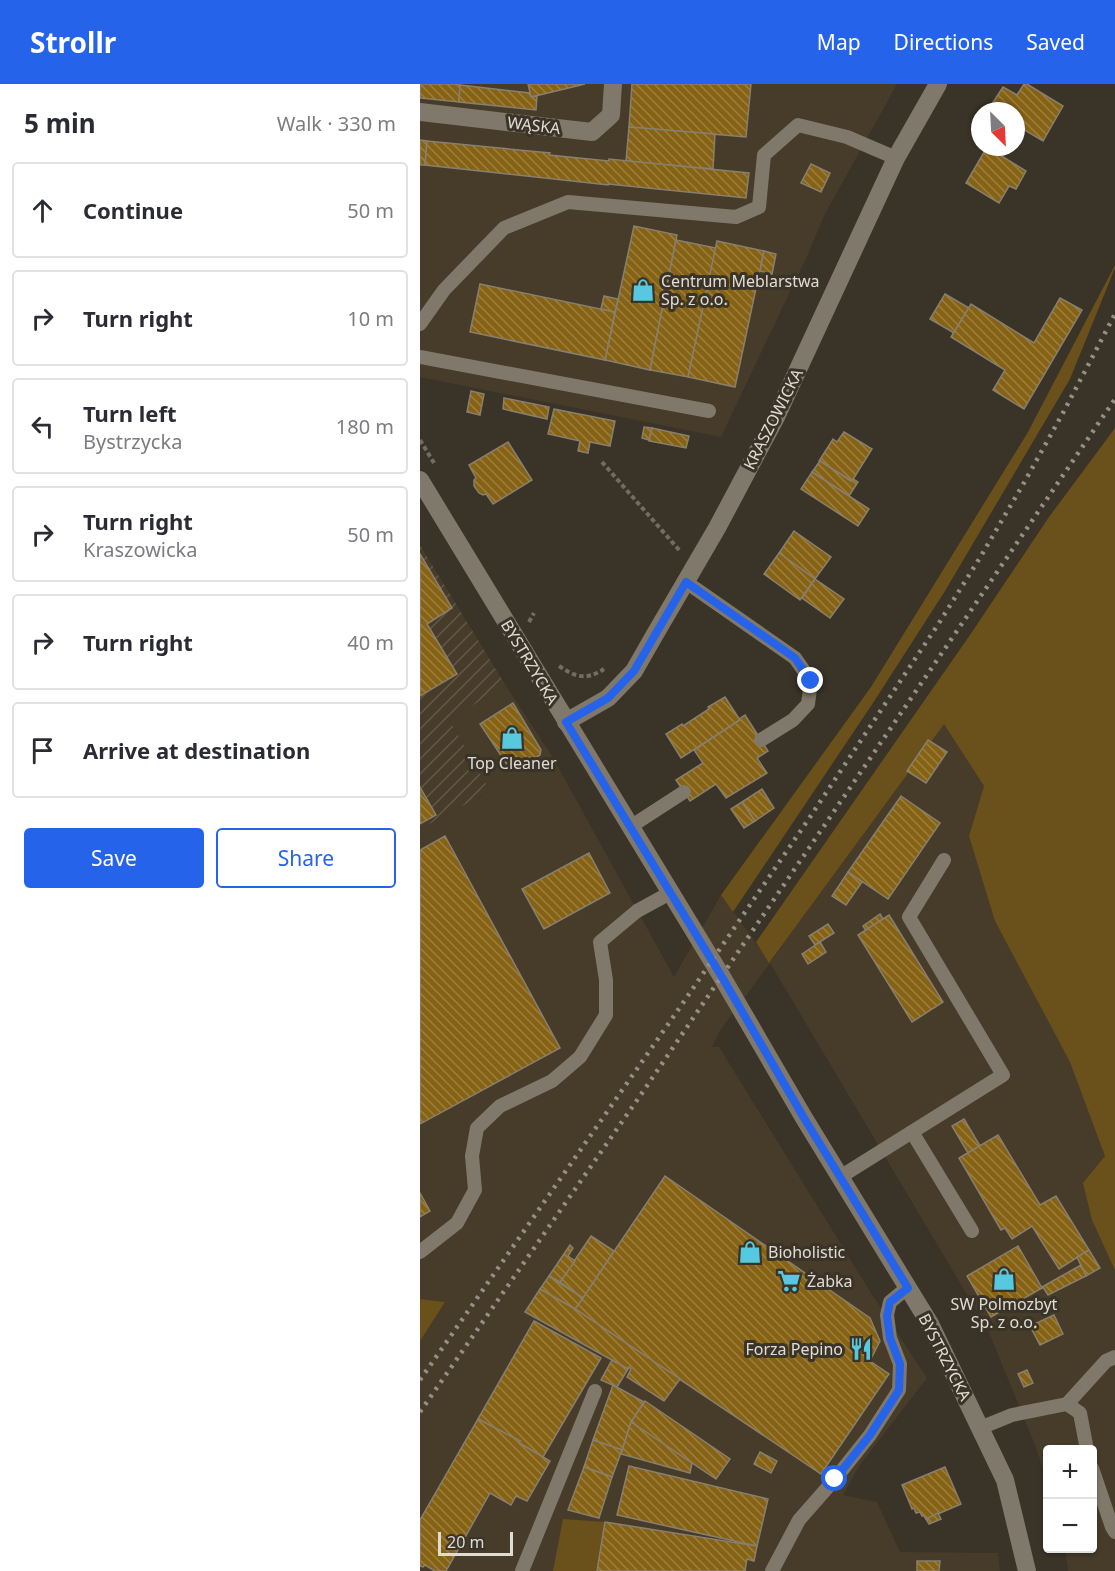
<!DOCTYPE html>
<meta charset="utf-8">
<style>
body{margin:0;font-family:"Noto Sans",sans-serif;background:#f2f2f3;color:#2b2b33}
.controls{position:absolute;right:18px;bottom:18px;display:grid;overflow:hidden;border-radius:6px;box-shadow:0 2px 4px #0004}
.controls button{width:54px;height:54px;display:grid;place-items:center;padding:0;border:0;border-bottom:2px solid #e1e1e2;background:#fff;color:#2b2b33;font:30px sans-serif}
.compass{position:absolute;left:551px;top:18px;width:54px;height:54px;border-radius:50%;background:#fff;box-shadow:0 2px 4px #0004;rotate:156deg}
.scale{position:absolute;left:18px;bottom:15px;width:75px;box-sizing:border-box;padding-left:6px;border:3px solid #e0dcd4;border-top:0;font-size:16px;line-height:21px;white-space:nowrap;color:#e0dcd4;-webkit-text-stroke:4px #3a3327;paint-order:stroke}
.stop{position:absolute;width:18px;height:18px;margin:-14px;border:4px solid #2563eb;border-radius:50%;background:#fff}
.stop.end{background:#2563eb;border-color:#fff;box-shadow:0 2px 6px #0008}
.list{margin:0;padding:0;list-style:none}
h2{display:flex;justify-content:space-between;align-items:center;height:78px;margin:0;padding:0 24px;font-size:26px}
h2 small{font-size:20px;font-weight:400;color:#7c7c81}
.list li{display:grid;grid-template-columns:39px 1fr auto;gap:18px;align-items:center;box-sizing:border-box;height:96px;margin:0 12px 12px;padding:0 12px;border:2px solid #e1e1e2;border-radius:6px}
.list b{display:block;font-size:22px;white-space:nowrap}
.list p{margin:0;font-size:20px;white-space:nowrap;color:#7c7c81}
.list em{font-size:20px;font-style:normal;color:#7c7c81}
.actions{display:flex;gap:12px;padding:18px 24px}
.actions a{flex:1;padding:14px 0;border:2px solid #2563eb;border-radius:6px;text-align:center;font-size:21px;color:#2563eb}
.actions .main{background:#2563eb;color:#fff}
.icon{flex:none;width:33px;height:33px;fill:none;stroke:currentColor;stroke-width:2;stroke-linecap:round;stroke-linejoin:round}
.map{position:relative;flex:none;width:695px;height:1487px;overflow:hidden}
header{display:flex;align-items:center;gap:36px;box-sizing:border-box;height:84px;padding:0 30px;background:#2563eb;color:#fff}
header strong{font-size:28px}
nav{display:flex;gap:33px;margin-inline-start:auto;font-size:21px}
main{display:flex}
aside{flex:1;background:#fff}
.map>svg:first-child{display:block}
.built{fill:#463c29}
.industrial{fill:url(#industrial-furrows)}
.grass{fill:#6a501b}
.building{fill:url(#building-back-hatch);stroke:#877f71;stroke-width:1.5}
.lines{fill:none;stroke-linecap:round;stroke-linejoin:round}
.path{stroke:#726c62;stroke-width:4;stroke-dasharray:4.5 3;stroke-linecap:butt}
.lane{stroke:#80786a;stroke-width:14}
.street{stroke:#80786a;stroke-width:18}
.secondary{stroke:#80786a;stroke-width:18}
.rail{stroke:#959086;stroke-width:4.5;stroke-dasharray:3 6;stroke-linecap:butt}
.route{stroke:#2563eb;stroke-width:8}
.labels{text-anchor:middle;stroke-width:6;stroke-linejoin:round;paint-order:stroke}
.street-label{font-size:16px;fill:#e0dcd4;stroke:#3a3327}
.poi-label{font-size:16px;fill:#e0dcd4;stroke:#3a3327;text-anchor:start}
</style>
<header>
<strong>Strollr</strong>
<nav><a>Map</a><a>Directions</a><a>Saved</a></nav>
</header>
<main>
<aside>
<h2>5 min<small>Walk · 330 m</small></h2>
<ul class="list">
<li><svg class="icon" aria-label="ahead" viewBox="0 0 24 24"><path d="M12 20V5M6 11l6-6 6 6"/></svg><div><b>Continue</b></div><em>50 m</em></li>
<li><svg class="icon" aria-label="right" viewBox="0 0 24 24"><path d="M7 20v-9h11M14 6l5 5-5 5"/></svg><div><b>Turn right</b></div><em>10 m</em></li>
<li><svg class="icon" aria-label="left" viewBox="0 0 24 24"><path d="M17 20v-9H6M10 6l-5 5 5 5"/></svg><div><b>Turn left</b><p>Bystrzycka</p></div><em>180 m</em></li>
<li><svg class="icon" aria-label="right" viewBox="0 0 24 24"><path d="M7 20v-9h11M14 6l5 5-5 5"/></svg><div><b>Turn right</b><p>Kraszowicka</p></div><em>50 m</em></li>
<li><svg class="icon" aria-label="right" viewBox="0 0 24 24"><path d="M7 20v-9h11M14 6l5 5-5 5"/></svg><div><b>Turn right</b></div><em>40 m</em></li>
<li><svg class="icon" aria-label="arrive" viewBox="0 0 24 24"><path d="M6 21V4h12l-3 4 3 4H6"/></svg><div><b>Arrive at destination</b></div></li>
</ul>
<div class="actions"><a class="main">Save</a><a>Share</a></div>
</aside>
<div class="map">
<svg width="695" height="1487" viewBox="0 0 695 1487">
<defs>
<pattern id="industrial-furrows" width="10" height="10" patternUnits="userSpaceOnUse" patternTransform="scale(1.5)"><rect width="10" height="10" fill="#463c29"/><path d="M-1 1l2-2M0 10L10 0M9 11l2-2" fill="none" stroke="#605847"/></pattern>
<pattern id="building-back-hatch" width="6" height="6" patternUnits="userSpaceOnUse" patternTransform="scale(1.5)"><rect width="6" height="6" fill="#856214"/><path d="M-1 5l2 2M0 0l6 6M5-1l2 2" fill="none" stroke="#9c7f40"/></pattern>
</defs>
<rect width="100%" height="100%" fill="#3a3327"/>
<g class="built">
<path d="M0 0H477L405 130 388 170 301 353 0 293Z"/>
<path d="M86 602 132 672 254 893 301 811 350 878 523 639 545 668 564 702 549 752 695 1015V1487H648L645 1465 672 1464V1366H628L627 1398 615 1361 568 1246 350 879 299 948 292 963H299L453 1212 507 1294 440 1381 423 1411 457 1418 480 1468 578 1469 580 1487H0V1256L24 1218 0 1215V745L70 707 29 635Z"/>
</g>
<path class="industrial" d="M0 461 86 602 29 635 70 707 0 745Z"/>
<g class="grass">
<path d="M695 181V184L650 295 525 507 453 619 313 828 301 811 451 603 608 348Z"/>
<path d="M695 344V1186L672 1136 663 1099 685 1072 650 978 575 837 549 752 564 702 524 640 349 879 336 858 550 551 629 433Z"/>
<path d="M0 1215 25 1218 0 1257Z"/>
<path d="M143 1435 185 1438 177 1487H133Z"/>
</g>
<g class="building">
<path d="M0 0H40L39 18 0 14Z"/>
<path d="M108 0H165L111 13Z"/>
<path d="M212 0H331L326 53 209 43Z"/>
<path d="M604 0H607L643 22 623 57 596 41V27H574L570 23 583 3 597 11Z"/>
<path d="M40 1 110 9 111 13 117 12 116 26 39 18Z"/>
<path d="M209 43 295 50 293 85 206 77Z"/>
<path d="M0 56 7 57 5 81H0Z"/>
<path d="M7 57 130 69 129 71 189 77V75L329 89 326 114 188 100V101L5 81Z"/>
<path d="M567 63 606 87 596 105 589 102 579 119 546 99Z"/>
<path d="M391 80 410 89 401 108 381 99Z"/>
<path d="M214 142 257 151 230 286 185 276Z"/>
<path d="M256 156 296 164 268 293 230 286Z"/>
<path d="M297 157 344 167 315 303 268 293Z"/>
<path d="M344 167 356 170 352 190 340 187Z"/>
<path d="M60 200 195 228 185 276 50 248Z"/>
<path d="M525 210 549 224 534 249 510 235Z"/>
<path d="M184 212 198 215 195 228 181 225Z"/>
<path d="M640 214 662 226 604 325 573 306 585 286 531 253 551 220 614 259Z"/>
<path d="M51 307 64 310 60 331 47 328Z"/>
<path d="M84 314 129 323 127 335 83 325Z"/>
<path d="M134 325 195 337 190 362 170 358 168 369 158 367 160 357 128 350Z"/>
<path d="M224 343 232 344 229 356 222 354Z"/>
<path d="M232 344 269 352 266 364 229 357Z"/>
<path d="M424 348 452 365 432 397 399 377 413 355 417 358Z"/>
<path d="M88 358 112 396 73 420 66 410 63 411 59 409 54 402V396L56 394 49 381Z"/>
<path d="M400 377 431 397 433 395 438 398 429 412 392 388Z"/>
<path d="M392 388 449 425 438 442 381 405Z"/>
<path d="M374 447 411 473 395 495 359 469Z"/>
<path d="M359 469 395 495 380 516 344 490Z"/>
<path d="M0 470 32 524 7 540 37 590 0 612Z"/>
<path d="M395 495 424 515 410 534 382 514Z"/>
<path d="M305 613 320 636 261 674 246 650 262 640 263 642 289 625 288 623Z"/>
<path d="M93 619 121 666 120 671 115 674 109 673 90 685 60 640Z"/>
<path d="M325 631 348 667 337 674 347 689 306 714 296 700 270 717 256 696 283 679 274 666 320 636 319 635Z"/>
<path d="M508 656 527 668 506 699 487 687Z"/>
<path d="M0 703 16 731 0 740Z"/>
<path d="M342 705 354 724 335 737 322 718Z"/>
<path d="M481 712 520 739 468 815 428 788Z"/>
<path d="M322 718 335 737 324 744 311 725Z"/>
<path d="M25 752 140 964 0 1040V766Z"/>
<path d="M169 769 190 809 124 845 102 805Z"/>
<path d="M428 788 442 798 426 821 412 812Z"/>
<path d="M460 830 463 835 446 847 443 842Z"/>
<path d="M469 831 523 918 492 938 438 851Z"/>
<path d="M408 840 414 849 395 861 389 852Z"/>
<path d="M400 858 406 868 388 880 382 870Z"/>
<path d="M544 1035 560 1062 548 1069 532 1042Z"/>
<path d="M578 1051 620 1121 636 1112 669 1166 639 1185 612 1142 592 1155 585 1144 581 1146 539 1074Z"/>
<path d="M245 1092 450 1234 460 1257 450 1277 469 1290 401 1390 155 1225Z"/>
<path d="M0 1109 10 1127 0 1133Z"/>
<path d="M171 1152 194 1167 163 1214 140 1198Z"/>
<path d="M150 1161 153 1164 148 1172 155 1177 140 1198 129 1192Z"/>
<path d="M598 1162 622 1204 571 1233 547 1192Z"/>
<path d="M669 1166 680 1184 666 1192 657 1173Z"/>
<path d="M661 1181 666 1192 628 1211 623 1203 622 1204V1203Z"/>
<path d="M129 1192 163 1214 155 1225 120 1205Z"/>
<path d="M120 1205 155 1225 260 1295 244 1317 207 1293 211 1285 209 1283 208 1285 105 1228Z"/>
<path d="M634 1231 643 1250 620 1261 610 1242Z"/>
<path d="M114 1237 181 1274 123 1373 99 1359 100 1357 58 1335Z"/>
<path d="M192 1276 208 1285 197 1303 181 1296Z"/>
<path d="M607 1286 613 1299 604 1303 598 1290Z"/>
<path d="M193 1301 224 1318 211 1338 202 1366 173 1356Z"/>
<path d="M225 1317 310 1375 296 1395 211 1338Z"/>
<path d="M58 1335 100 1357 99 1359 130 1377 107 1417 96 1412 91 1421 70 1409 26 1487H15L5 1481 3 1483 0 1482V1436Z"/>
<path d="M211 1338 272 1379 270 1389 201 1370Z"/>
<path d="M173 1356 202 1366 192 1393 164 1383Z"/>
<path d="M340 1368 357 1377 351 1389 334 1380Z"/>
<path d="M209 1382 348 1415 337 1462 197 1431Z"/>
<path d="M164 1383 192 1393 179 1434 148 1426Z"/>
<path d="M525 1383 541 1420 506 1435 504 1432H502L500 1428 496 1429 494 1424 492 1425 482 1401Z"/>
<path d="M518 1429 521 1435 509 1440 506 1435Z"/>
<path d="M185 1438 337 1462 334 1477 327 1475 325 1487H177Z"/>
<path d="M497 1477H520L519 1487H497Z"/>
</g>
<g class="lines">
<g class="path">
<path d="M0 356 14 379"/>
<path d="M182 378 260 467"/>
<path d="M109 538 114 529"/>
<path d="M139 582C156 593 165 597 184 585"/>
</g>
<g class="lane">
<path d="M0 240 24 206 84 144 148 118 316 133 339 123 344 71 378 41 427 53 476 74"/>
<path d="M0 273 289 327"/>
<path d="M266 498 375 574 391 597 388 620 373 636 341 656"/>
<path d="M210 743 264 708"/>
<path d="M492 1048 552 1147"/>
<path d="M420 1093 583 991 489 833 524 776"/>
<path d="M0 1168 37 1139 55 1106 52 1072 57 1044 80 1022 132 997 160 973 186 931V896L180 858 217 827 250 809"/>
<path d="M647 1320 686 1277 695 1273"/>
<path d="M560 1344 592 1331 647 1320 660 1329 667 1366"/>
<path d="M672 1384 692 1443 695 1448"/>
<path d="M102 1487 175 1307"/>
<path d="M352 1487 379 1436 415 1395 450 1351 479 1306 480 1280 470 1254 467 1231 470 1218 487 1204"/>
</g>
<path class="street" d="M0 28 172 48 191 31 193 0"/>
<g class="secondary">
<path d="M0 396 302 893 384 1034 510 1240 585 1396 607 1487"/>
<path d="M146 638 188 614 214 587 234 552 297 444 356 333 476 74 518 0"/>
</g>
<g class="rail">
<path d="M0 1296 265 916 388 736 519 539 561 472 605 397 644 327 695 230"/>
<path d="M0 1328 222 1009 695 315"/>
</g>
</g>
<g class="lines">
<path class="route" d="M391 597 375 574 266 498 214 587 188 614 146 638 302 893 384 1034 488 1204 470 1218 467 1232 470 1254 480 1280 479 1306 450 1351 415 1395"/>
</g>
<defs>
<g id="shop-bare" transform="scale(1.8)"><path d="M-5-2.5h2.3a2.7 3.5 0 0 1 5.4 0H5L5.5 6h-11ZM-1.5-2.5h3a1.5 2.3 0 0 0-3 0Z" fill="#56c9e0" stroke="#3a3327" stroke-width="2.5" paint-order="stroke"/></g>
<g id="supermarket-bare" transform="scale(1.8)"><path d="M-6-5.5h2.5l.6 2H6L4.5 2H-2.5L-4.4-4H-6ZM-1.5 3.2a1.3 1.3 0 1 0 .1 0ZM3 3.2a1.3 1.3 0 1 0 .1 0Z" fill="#56c9e0" stroke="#3a3327" stroke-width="2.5" paint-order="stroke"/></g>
<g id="restaurant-bare" transform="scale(1.8)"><path d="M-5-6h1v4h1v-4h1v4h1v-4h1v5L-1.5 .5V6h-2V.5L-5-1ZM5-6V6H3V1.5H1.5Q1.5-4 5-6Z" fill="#56c9e0" stroke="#3a3327" stroke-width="2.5" paint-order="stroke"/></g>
</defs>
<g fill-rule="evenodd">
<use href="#shop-bare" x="223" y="206"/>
<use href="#shop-bare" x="92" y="654"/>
<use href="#shop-bare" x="330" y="1168"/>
<use href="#shop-bare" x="584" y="1195"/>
<use href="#supermarket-bare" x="369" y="1197"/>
<use href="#restaurant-bare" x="441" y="1265"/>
</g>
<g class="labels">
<g class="street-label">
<text transform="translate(114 41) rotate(7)" y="6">WĄSKA</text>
<text transform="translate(353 335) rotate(-63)" y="6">KRASZOWICKA</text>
<text transform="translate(110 578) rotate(59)" y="6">BYSTRZYCKA</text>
<text transform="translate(525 1273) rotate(63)" y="6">BYSTRZYCKA</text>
</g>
<g class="poi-label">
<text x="241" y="203">Centrum Meblarstwa<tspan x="241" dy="18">Sp. z o.o.</tspan></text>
<text x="92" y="685" text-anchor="middle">Top Cleaner</text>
<text x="348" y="1174">Bioholistic</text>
<text x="387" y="1203">Żabka</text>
<text x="584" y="1226" text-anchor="middle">SW Polmozbyt<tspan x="584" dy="18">Sp. z o.o.</tspan></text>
<text x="423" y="1271" text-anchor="end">Forza Pepino</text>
</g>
</g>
</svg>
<div class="controls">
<button>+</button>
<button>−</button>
</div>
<svg class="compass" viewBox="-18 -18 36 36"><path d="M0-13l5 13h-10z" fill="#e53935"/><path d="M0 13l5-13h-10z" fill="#7c7c81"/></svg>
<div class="scale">20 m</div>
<div class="stop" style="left:415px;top:1395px"></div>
<div class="stop end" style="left:391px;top:597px"></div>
</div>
</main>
